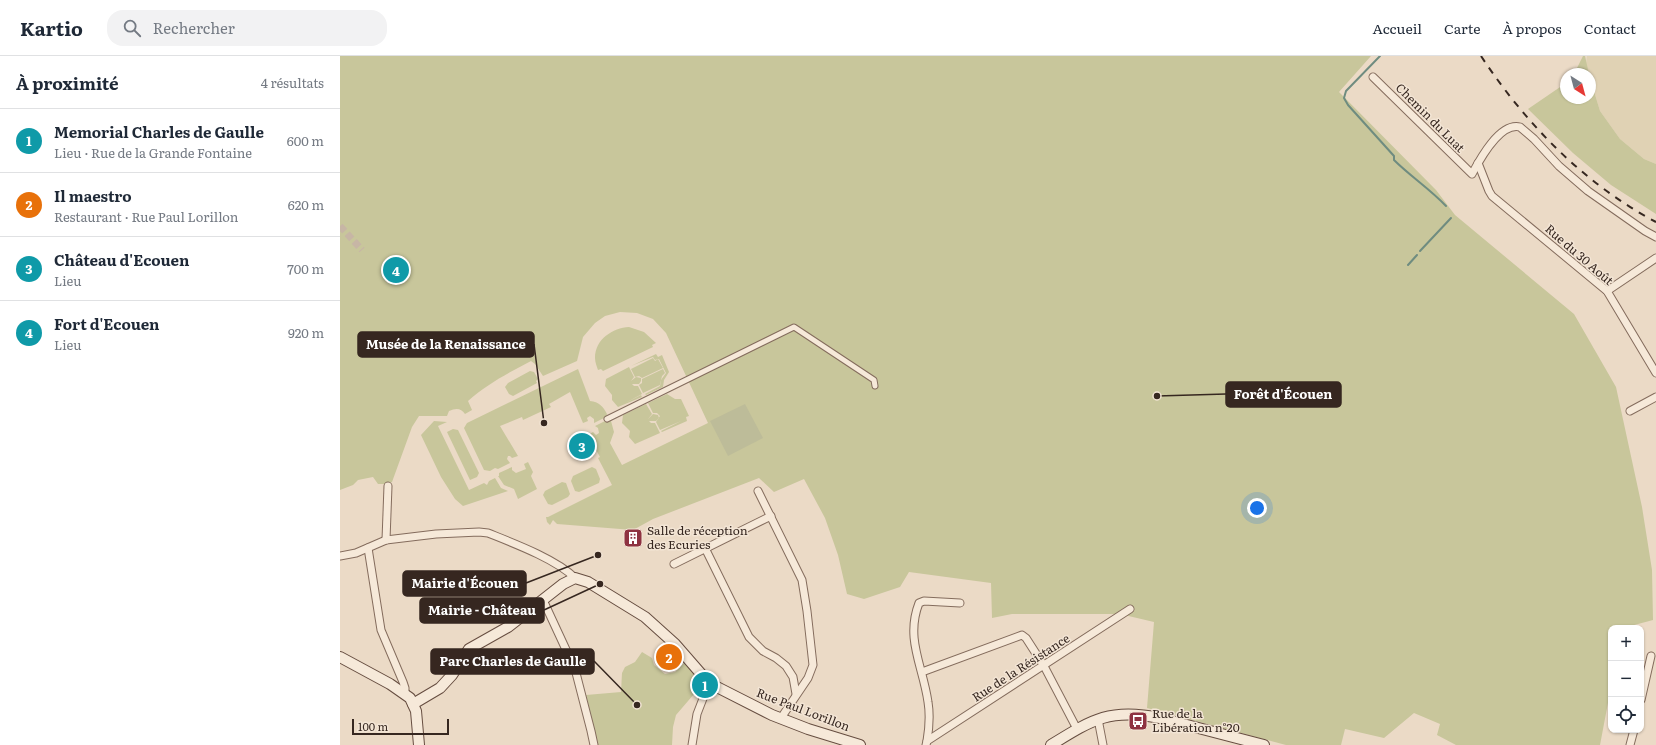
<!DOCTYPE html>
<html lang="fr">
<meta charset="utf-8">
<style>
body{margin:0;font-family:Literata,serif;background:#f2f2f3;color:#1f2937}
.controls{position:absolute;right:12px;bottom:12px;display:grid;overflow:hidden;border-radius:8px;box-shadow:0 1px 3px #0004}
.controls button{width:36px;height:36px;display:grid;place-items:center;padding:0;border:0;border-bottom:1px solid #e0e1e3;background:#fff;color:#1f2937;font:20px sans-serif}
.compass{position:absolute;left:1220px;top:12px;width:36px;height:36px;border-radius:50%;background:#fff;box-shadow:0 1px 3px #0004;rotate:144deg}
.scale{position:absolute;left:12px;bottom:10px;width:97px;box-sizing:border-box;padding-left:4px;border:2px solid #362720;border-top:0;font-size:11px;line-height:14px;white-space:nowrap;color:#362720;-webkit-text-stroke:3px #f3e5d5;paint-order:stroke}
.you{position:absolute;left:917px;top:452px;width:14px;height:14px;margin:-10px;border:3px solid #fff;border-radius:50%;background:#1a73e8;box-shadow:0 0 0 6px #1a73e833}
.badge{display:grid;place-items:center;width:26px;height:26px;border-radius:50%;background:#db2777;color:#fff;font-size:13px;font-weight:700}
.pin{position:absolute;translate:-50% -50%;border:2px solid #fff;box-shadow:0 1px 4px #0006}
.list{margin:0;padding:0;list-style:none}
h2{display:flex;justify-content:space-between;align-items:center;height:52px;margin:0;padding:0 16px;font-size:17px}
h2 small{font-size:13px;font-weight:400;color:#747a83}
.list li{display:grid;grid-template-columns:26px 1fr auto;gap:12px;align-items:center;box-sizing:border-box;height:64px;padding:0 16px;border-top:1px solid #e0e1e3}
.list b{display:block;font-size:15px;white-space:nowrap}
.list p{margin:0;font-size:13px;white-space:nowrap;color:#747a83}
.list em{font-size:13px;font-style:normal;color:#747a83}
.icon{flex:none;width:22px;height:22px;fill:none;stroke:currentColor;stroke-width:2;stroke-linecap:round;stroke-linejoin:round}
.map{position:relative;flex:none;width:1316px;height:689px;overflow:hidden}
header{display:flex;align-items:center;gap:24px;box-sizing:border-box;height:56px;padding:0 20px;background:#fff;border-bottom:1px solid #e0e1e3}
header strong{font-size:19px}
nav{display:flex;gap:22px;margin-inline-start:auto;font-size:14px}
.search{width:280px;height:36px;background:#f2f2f3;display:flex;align-items:center;gap:10px;box-sizing:border-box;padding:0 14px;border-radius:16px;color:#747a83;font-size:15px}
main{display:flex}
aside{flex:1;background:#fff}
.map>svg:first-child{display:block}
.farmland{fill:#e0d2b4}
.green{fill:#c8c69b}
.cemetery{fill:#bdbc99}
.lines{fill:none;stroke-linecap:round;stroke-linejoin:round}
.stream{stroke:#6f8c80;stroke-width:2}
.minor-tunnel{stroke:#c7b6a5;stroke-width:7;stroke-dasharray:7 3.5;stroke-linecap:butt}
.pedestrian-casing{stroke:#846c5d;stroke-width:7}
.minor-casing{stroke:#846c5d;stroke-width:9}
.secondary-casing{stroke:#664d40;stroke-width:12}
.pedestrian{stroke:#f6e9d9;stroke-width:5}
.minor{stroke:#f6e9d9;stroke-width:7}
.secondary{stroke:#f6e9d9;stroke-width:10}
.rail{stroke:#362720;stroke-width:2;stroke-dasharray:7 7;stroke-linecap:butt}
.labels{text-anchor:middle;stroke-width:3;stroke-linejoin:round;paint-order:stroke}
.street-label{font-size:12px;fill:#362720;stroke:#f3e5d5}
.poi-label{font-size:12px;fill:#362720;stroke:#f3e5d5;text-anchor:start}
.leader{fill:none;stroke:#362720;stroke-width:1.5}
.callout-dot{fill:#362720;stroke:#f3e5d5;stroke-width:1.5}
.callout{fill:#362720;stroke:#362720;stroke-width:1.5}
.callout-label{font-size:13px;text-anchor:middle;font-weight:bold;fill:#fff}
</style>
<header>
<strong>Kartio</strong>
<div class="search"><svg class="icon" aria-label="search" viewBox="0 0 24 24"><circle cx="10" cy="10" r="6"/><path d="M15 15l6 6"/></svg>Rechercher</div>
<nav><a>Accueil</a><a>Carte</a><a>À propos</a><a>Contact</a></nav>
</header>
<main>
<aside>
<h2>À proximité<small>4 résultats</small></h2>
<ul class="list">
<li><span class="badge" style="background:#0f9aa8">1</span><div><b>Memorial Charles de Gaulle</b><p>Lieu · Rue de la Grande Fontaine</p></div><em>600 m</em></li>
<li><span class="badge" style="background:#e8710a">2</span><div><b>Il maestro</b><p>Restaurant · Rue Paul Lorillon</p></div><em>620 m</em></li>
<li><span class="badge" style="background:#0f9aa8">3</span><div><b>Château d'Ecouen</b><p>Lieu</p></div><em>700 m</em></li>
<li><span class="badge" style="background:#0f9aa8">4</span><div><b>Fort d'Ecouen</b><p>Lieu</p></div><em>920 m</em></li>
</ul>
</aside>
<div class="map">
<svg width="1316" height="689" viewBox="0 0 1316 689">
<rect width="100%" height="100%" fill="#ebdac6"/>
<path class="farmland" d="M1247 0H1316V108L1304 103 1280 83 1260 55 1246 8Z"/>
<g class="green">
<path d="M0 0H1031L999 36 1096 134 1115 159 1234 258 1276 331 1302 451 1312 514 1313 564 1283 572H1271V631L1260 689H1116L1097 679 1100 668 1074 657 1044 682 1005 673 1001 689H946L807 652 814 566 780 558H672L652 562 651 527 569 516 560 531 524 543 507 538 498 499 485 462 464 423 434 436 419 422 313 463 293 474 217 468 213 464 210 469 207 466 206 461H208L272 429 258 402 260 401 248 379 253 376 256 379 259 377 258 372 255 370 267 364 271 365 274 376 270 387 282 409 368 367 326 277 313 263 297 257 280 256 265 260 255 267 243 281 237 305 203 320 195 308 191 305C168 317 147 328 128 345L132 354 125 358C121 352 116 352 109 355L107 360H79L72 371 52 426 45 428H38L33 421 18 424 13 429 0 434Z"/>
<path d="M1243 0H1245L1249 18H1234Z"/>
<path d="M1250 22 1260 55 1280 83 1304 103 1316 108V158L1271 129 1233 97 1188 53 1226 27V42H1250Z"/>
<path d="M289 271 304 276 316 287 312 289 313 291 263 315 261 313 258 314C257 311 255 306 255 302 255 283 273 272 289 271Z"/>
<path d="M316 298 318 301 322 299 329 316 324 324 323 331 306 339 305 338 320 330 321 324 326 317 319 303 315 304 313 301 291 310Z"/>
<path d="M313 302 315 305 318 303 323 312 302 322 299 320 295 321 291 313Z"/>
<path d="M289 311 294 321 291 325 296 321 301 322V325L299 328H292L294 330H298L302 338 285 347 301 339 302 341 278 351 272 344V339L265 330 266 323Z"/>
<path d="M238 313 250 345C259 346 263 350 267 358L266 361 254 367V363L250 360 247 362 248 365 243 367 230 336 209 348 211 351 183 364 182 361 160 370 178 400 172 402 170 400H168L167 403 170 407 158 413 155 412 150 415 144 414 124 372 127 367Z"/>
<path d="M323 313 325 317 322 320 320 329 303 337 299 329 302 327V323Z"/>
<path d="M190 315 194 316 198 323 196 325 197 327 173 340 169 338 165 331 168 327Z"/>
<path d="M327 338 335 343H341L349 360 346 361 347 365 322 376 321 375 341 365 320 374 316 366 320 360 317 357H313L308 347Z"/>
<path d="M306 348 312 358 308 363 313 358 318 359 319 362 316 365H309L311 367H315L320 377 295 388 289 381 290 375 282 367 283 359Z"/>
<path d="M94 365 107 366 98 370 129 434 144 427 147 429 149 425 155 422 161 432 168 435 123 450 115 443 101 421 81 379Z"/>
<path d="M113 373 118 374 139 417 137 421 130 424 107 376Z"/>
<path d="M188 406 193 416 191 420 197 433 178 443 174 433 164 429 158 420H159V417L172 411V414L176 417 186 413 184 408Z"/>
<path d="M252 411 256 413 260 423 259 427 239 436 235 435 231 425 233 420Z"/>
<path d="M222 426 226 427 230 438 228 441 212 449 208 448 203 439 205 435Z"/>
<path d="M302 596 312 602 314 609 325 618 335 616 346 605 364 622 366 633 354 638 336 659 333 671 332 689H258L246 639 281 636 282 617 285 611 295 606Z"/>
</g>
<path class="cemetery" d="M405 348 423 382 388 400 370 365Z"/>
<g class="lines">
<g class="stream">
<path d="M1040 0 1006 35 1004 42 1008 49 1054 100V104C1070 120 1090 133 1106 150"/>
<path d="M1080 195 1111 162"/>
<path d="M1068 209 1077 199"/>
</g>
<path class="minor-tunnel" d="M0 170 22 194"/>
<g class="pedestrian-casing">
<path id="pedestrian" d="M267 363 454 271 534 324 535 330"/>
</g>
<g class="minor-casing">
<g id="minor">
<path d="M1033 21 1132 118C1140 103 1160 66 1180 71L1194 83 1219 110 1248 135 1305 175 1316 181"/>
<path d="M1138 107 1149 135 1152 140 1267 235 1316 317"/>
<path d="M1267 235 1316 202"/>
<path d="M1290 355 1316 341"/>
<path d="M418 435 462 524 467 555 473 609 468 622 441 662"/>
<path d="M46 484 48 430"/>
<path d="M28 492 41 574 63 626 65 632V637"/>
<path d="M365 492 409 581 423 595 436 602 446 610 453 621 456 638"/>
<path d="M0 500 16 497 46 484 96 478 139 476 148 477C173 487 216 503 235 522"/>
<path d="M334 508 431 460"/>
<path d="M203 544 235 613 251 675 254 689"/>
<path d="M582 616 682 579 686 582 704 610 737 673"/>
<path d="M1301 644 1311 600"/>
<path d="M758 663 763 689"/>
<path d="M587 685C589 673 590 658 588 646 583 610 565 583 579 547L584 545 620 547"/>
<path d="M352 689 357 658 369 627"/>
<path d="M586 689 587 685 790 553"/>
<path d="M1290 689 1294 674"/>
</g>
</g>
<g class="secondary-casing">
<g id="secondary">
<path d="M0 601 50 628 70 642 76 655 79 689"/>
<path d="M73 648 100 632 112 619 129 593 168 571 223 528 235 522 248 526 305 561 335 588 369 627 432 659 468 673 520 689"/>
<path d="M711 689C753 663 770 652 820 662L924 689"/>
</g>
</g>
<use href="#pedestrian" class="pedestrian"/>
<use href="#minor" class="minor"/>
<use href="#secondary" class="secondary"/>
<path class="rail" d="M1141 0C1186 68 1243 127 1316 166"/>
</g>
<defs>
<g id="building-square" transform="scale(1)"><rect x="-9" y="-9" width="18" height="18" rx="4" fill="#8e3241" stroke="#f3e5d5"/><path d="M-4-6H4V6H1V3H-1V6H-4ZM-2.5-4.3h1.7v1.8h-1.7ZM.8-4.3h1.7v1.8H.8ZM-2.5-1h1.7V.8h-1.7ZM.8-1h1.7V.8H.8Z" fill="#fff"/></g>
<g id="bus-square" transform="scale(1)"><rect x="-9" y="-9" width="18" height="18" rx="4" fill="#8e3241" stroke="#f3e5d5"/><path d="M-5-6H5V4H4V6H2V4H-2V6H-4V4H-5ZM-3.5-4V0h7V-4ZM-3.5 1.2v1.5H-2V1.2ZM2 1.2v1.5H3.5V1.2Z" fill="#fff"/></g>
</defs>
<g fill-rule="evenodd">
<use href="#building-square" x="293" y="482"/>
<use href="#bus-square" x="798" y="665"/>
</g>
<g class="labels">
<g class="street-label">
<text transform="translate(1090 62) rotate(45)" y="4">Chemin du Luat</text>
<text transform="translate(1239 199) rotate(41)" y="4">Rue du 30 Août</text>
<text transform="translate(681 612) rotate(-33)" y="4">Rue de la Résistance</text>
<text transform="translate(463 654) rotate(21)" y="4">Rue Paul Lorillon</text>
</g>
<g class="poi-label">
<text x="307" y="479">Salle de réception<tspan x="307" dy="14">des Ecuries</tspan></text>
<text x="812" y="662">Rue de la<tspan x="812" dy="14">Libération n°20</tspan></text>
</g>
</g>
<path class="leader" d="M204 367L194 288M817 340L886 338M258 499L186 527M260 528L204 554M297 649L254 605"/>
<g class="callout-dot">
<circle cx="204" cy="367" r="4"/>
<circle cx="817" cy="340" r="4"/>
<circle cx="258" cy="499" r="4"/>
<circle cx="260" cy="528" r="4"/>
<circle cx="297" cy="649" r="4"/>
</g>
<g class="callout">
<rect x="18" y="276" width="176" height="25" rx="4"/>
<rect x="886" y="326" width="115" height="25" rx="4"/>
<rect x="63" y="515" width="123" height="25" rx="4"/>
<rect x="80" y="542" width="124" height="25" rx="4"/>
<rect x="91" y="593" width="163" height="25" rx="4"/>
</g>
<g class="callout-label">
<text x="106" y="293">Musée de la Renaissance</text>
<text x="943" y="343">Forêt d'Écouen</text>
<text x="125" y="532">Mairie d'Écouen</text>
<text x="142" y="559">Mairie - Château</text>
<text x="173" y="610">Parc Charles de Gaulle</text>
</g>
</svg>
<div class="controls">
<button>+</button>
<button>−</button>
<button><svg class="icon" aria-label="locate" viewBox="0 0 24 24"><circle cx="12" cy="12" r="6"/><path d="M12 2v4M12 18v4M2 12h4M18 12h4"/></svg></button>
</div>
<svg class="compass" viewBox="-18 -18 36 36"><path d="M0-13l5 13h-10z" fill="#e53935"/><path d="M0 13l5-13h-10z" fill="#747a83"/></svg>
<div class="scale">100 m</div>
<div class="you"></div>
<div class="pin badge" style="left:365px;top:629px;background:#0f9aa8">1</div>
<div class="pin badge" style="left:329px;top:601px;background:#e8710a">2</div>
<div class="pin badge" style="left:242px;top:390px;background:#0f9aa8">3</div>
<div class="pin badge" style="left:56px;top:214px;background:#0f9aa8">4</div>
</div>
</main>
